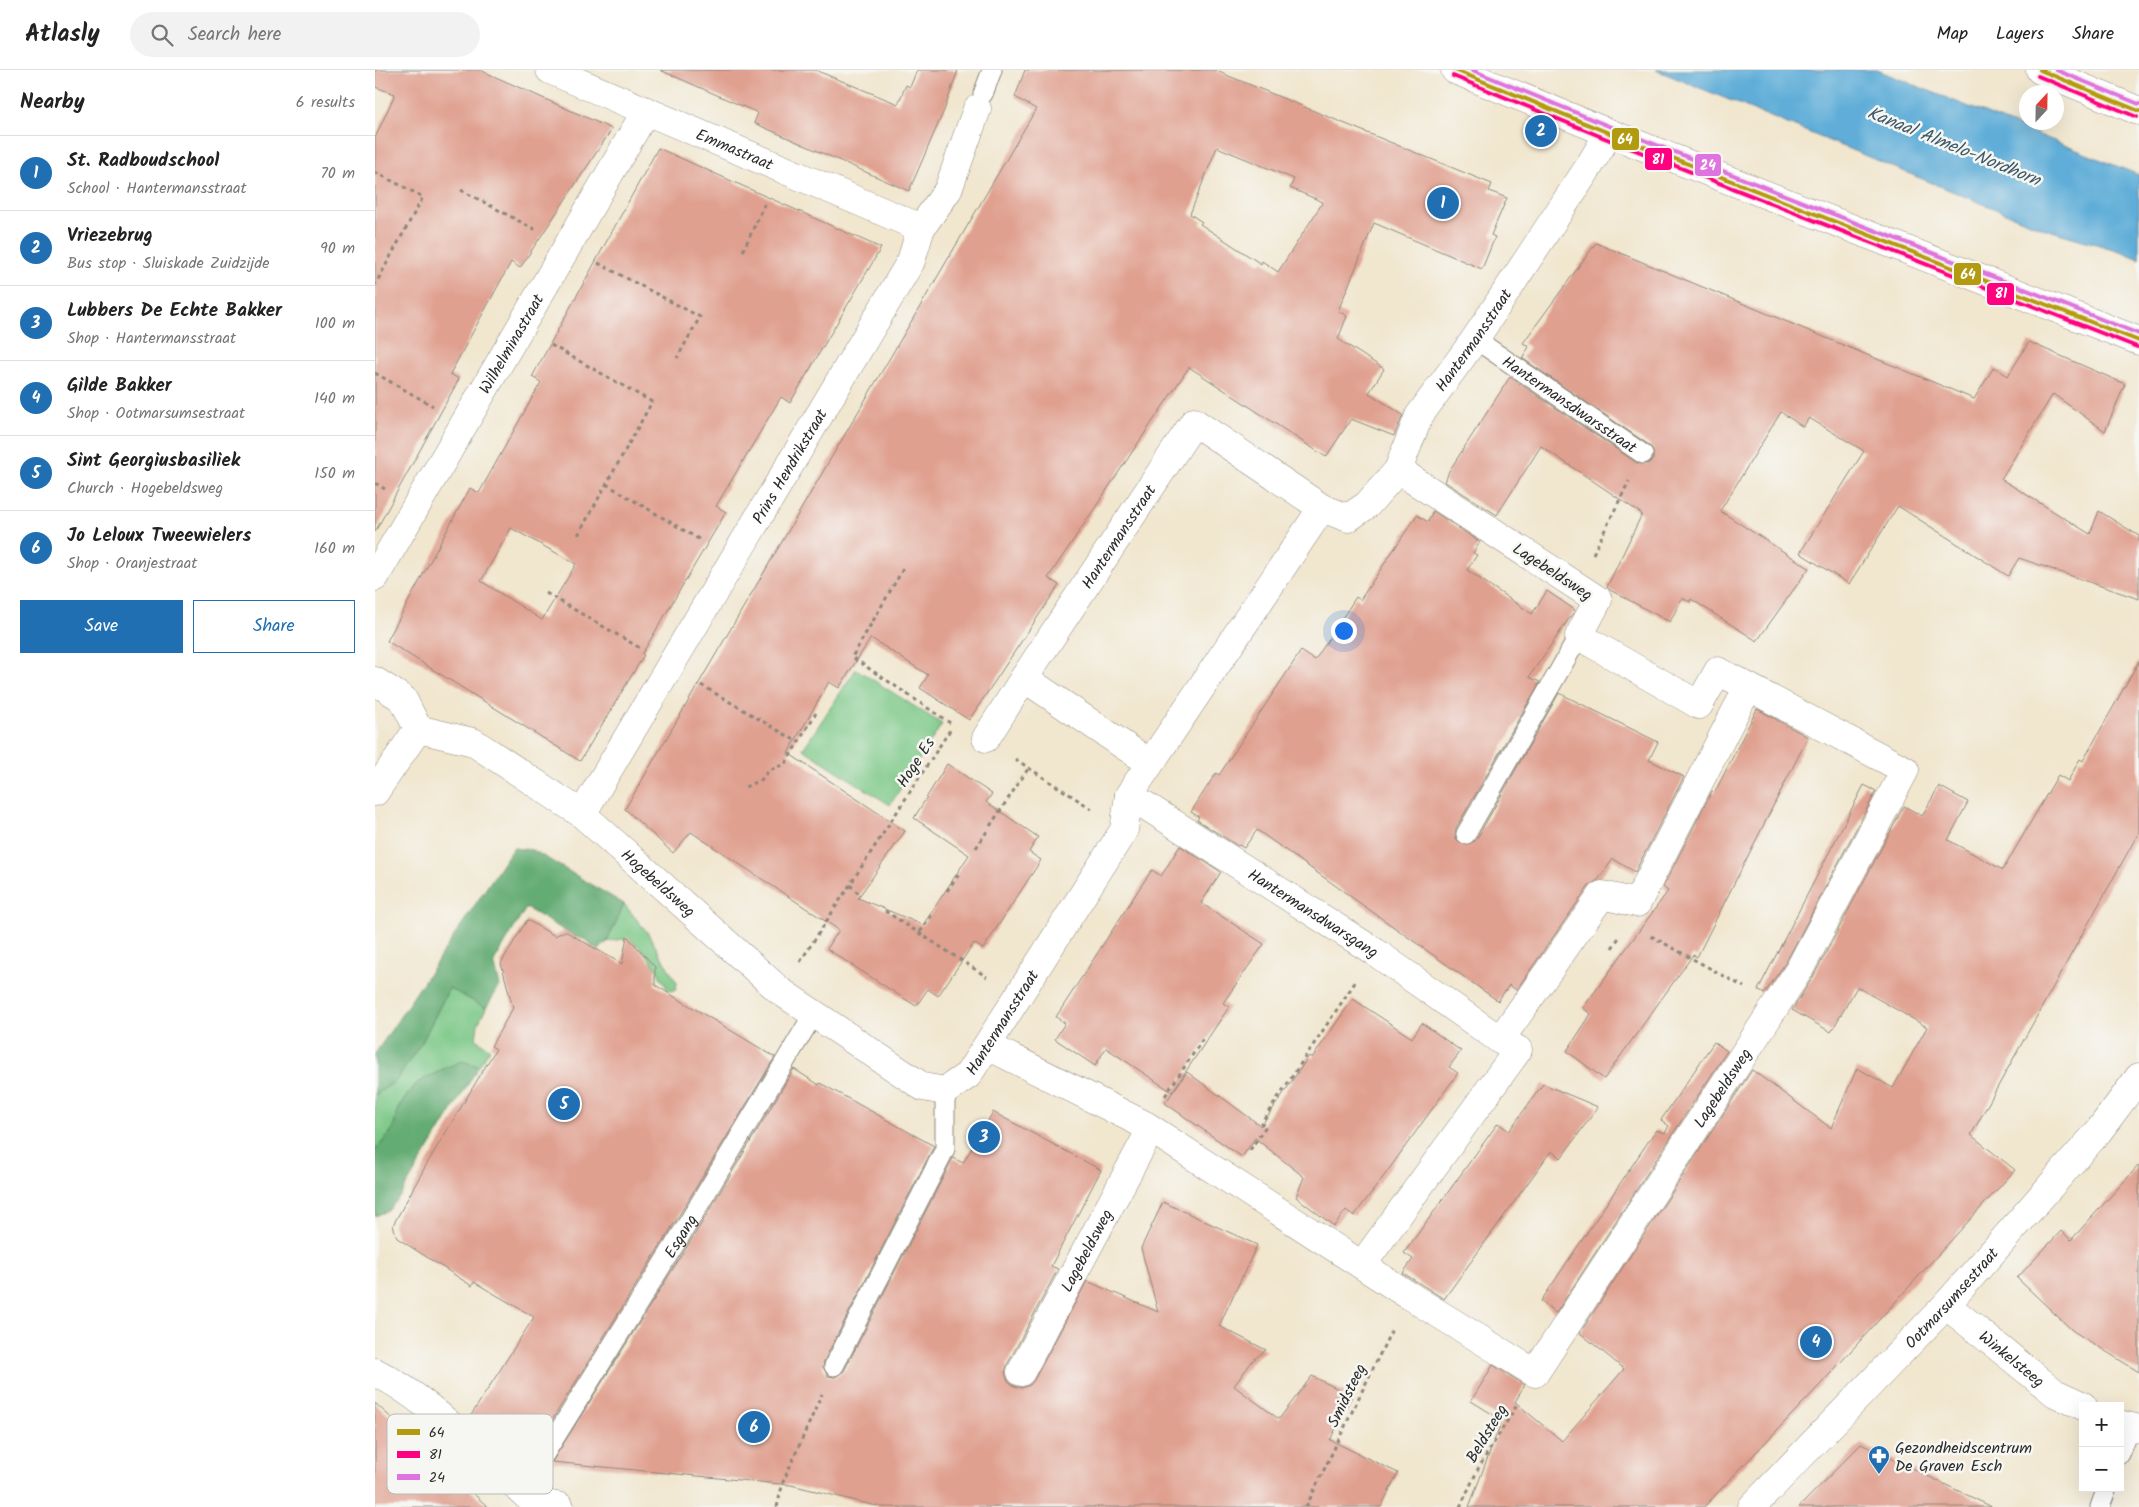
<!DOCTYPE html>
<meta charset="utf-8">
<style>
body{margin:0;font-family:Kalam,sans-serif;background:#f2f2f2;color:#222}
.controls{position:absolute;right:15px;bottom:15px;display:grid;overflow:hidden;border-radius:0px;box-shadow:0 5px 20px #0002}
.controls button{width:45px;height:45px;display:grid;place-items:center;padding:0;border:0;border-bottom:1px solid #e0e0e0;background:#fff;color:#222;font:25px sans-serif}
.compass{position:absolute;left:1644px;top:15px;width:45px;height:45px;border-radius:50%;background:#fff;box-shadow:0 5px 20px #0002;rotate:22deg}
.you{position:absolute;left:968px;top:560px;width:18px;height:18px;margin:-12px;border:4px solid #fff;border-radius:50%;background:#1a73e8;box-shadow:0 0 0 8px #1a73e833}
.badge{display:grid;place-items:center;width:32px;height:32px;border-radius:50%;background:#1f6fb2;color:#fff;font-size:16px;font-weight:700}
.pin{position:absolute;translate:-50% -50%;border:2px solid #fff;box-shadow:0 1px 5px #0006}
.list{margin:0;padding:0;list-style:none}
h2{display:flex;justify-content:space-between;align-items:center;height:65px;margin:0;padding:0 20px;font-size:21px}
h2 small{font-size:16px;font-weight:400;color:#767676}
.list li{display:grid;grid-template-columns:32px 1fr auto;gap:15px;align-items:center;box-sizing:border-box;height:75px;padding:0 20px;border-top:1px solid #e0e0e0}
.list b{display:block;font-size:19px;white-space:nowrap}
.list p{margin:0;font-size:16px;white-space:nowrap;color:#767676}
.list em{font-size:16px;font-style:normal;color:#767676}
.actions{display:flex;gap:10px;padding:15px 20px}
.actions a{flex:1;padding:11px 0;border:1px solid #1f6fb2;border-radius:0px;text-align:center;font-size:18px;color:#1f6fb2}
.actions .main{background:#1f6fb2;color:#fff}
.icon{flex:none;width:28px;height:28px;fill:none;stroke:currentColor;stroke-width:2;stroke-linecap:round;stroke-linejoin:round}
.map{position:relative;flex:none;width:1764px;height:1437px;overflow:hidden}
header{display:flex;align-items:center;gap:30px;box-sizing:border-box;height:70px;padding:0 25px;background:#fff;border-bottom:1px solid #e0e0e0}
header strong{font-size:24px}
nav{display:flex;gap:28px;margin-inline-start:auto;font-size:18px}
.search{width:350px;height:45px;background:#f2f2f2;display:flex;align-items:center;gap:12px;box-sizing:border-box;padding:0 18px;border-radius:28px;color:#767676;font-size:19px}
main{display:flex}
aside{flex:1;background:#fff}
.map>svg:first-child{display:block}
.green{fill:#7ac786;stroke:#527958}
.forest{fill:#63ac73;stroke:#476c4f}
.water{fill:#5fadd8;stroke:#456c82}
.building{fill:#e0a090;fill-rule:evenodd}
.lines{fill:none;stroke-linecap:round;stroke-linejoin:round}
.lane-casing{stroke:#8e887c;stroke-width:21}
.street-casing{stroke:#8e887c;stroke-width:29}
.secondary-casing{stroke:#8e887c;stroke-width:29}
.path{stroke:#8e887c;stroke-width:3;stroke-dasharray:4 4;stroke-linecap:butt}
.lane{stroke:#fff;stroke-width:19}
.street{stroke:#fff;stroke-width:28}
.secondary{stroke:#fff;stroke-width:28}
.bus-1-casing{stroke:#f6f6f2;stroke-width:8}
.bus-2-casing{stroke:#f6f6f2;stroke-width:8}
.bus-3-casing{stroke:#f6f6f2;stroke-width:8}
.bus-1{stroke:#b39b11;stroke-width:4}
.bus-2{stroke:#ff0080;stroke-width:4}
.bus-3{stroke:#df73df;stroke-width:4}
.labels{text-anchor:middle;stroke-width:5;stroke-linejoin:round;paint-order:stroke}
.street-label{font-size:16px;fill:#2b2b2b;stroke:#f6f6f2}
.poi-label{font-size:16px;fill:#2b2b2b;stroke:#f6f6f2;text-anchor:start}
.water-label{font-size:18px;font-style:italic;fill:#3d5868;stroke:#f6f6f2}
.key{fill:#f6f6f2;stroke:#b9b9b6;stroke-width:1}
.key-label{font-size:14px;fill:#2b2b2b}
.line-badge{stroke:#f6f6f2;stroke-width:2}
.badge-label{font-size:14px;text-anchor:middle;font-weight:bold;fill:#fff}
</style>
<header>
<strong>Atlasly</strong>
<div class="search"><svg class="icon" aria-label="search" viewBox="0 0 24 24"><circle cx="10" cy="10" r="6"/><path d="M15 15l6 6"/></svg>Search here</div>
<nav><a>Map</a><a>Layers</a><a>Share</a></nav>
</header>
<main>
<aside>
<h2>Nearby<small>6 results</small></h2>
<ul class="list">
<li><span class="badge">1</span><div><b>St. Radboudschool</b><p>School · Hantermansstraat</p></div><em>70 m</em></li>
<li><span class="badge">2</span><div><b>Vriezebrug</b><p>Bus stop · Sluiskade Zuidzijde</p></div><em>90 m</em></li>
<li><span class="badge">3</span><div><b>Lubbers De Echte Bakker</b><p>Shop · Hantermansstraat</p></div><em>100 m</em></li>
<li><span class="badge">4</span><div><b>Gilde Bakker</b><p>Shop · Ootmarsumsestraat</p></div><em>140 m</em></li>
<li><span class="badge">5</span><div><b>Sint Georgiusbasiliek</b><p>Church · Hogebeldsweg</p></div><em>150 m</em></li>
<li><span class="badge">6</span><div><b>Jo Leloux Tweewielers</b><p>Shop · Oranjestraat</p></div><em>160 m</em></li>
</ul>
<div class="actions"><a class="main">Save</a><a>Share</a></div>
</aside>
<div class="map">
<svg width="1764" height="1437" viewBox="0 0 1764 1437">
<rect width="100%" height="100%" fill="#f6f6f2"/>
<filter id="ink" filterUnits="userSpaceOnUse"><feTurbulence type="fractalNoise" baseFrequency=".02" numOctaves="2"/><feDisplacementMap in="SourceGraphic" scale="10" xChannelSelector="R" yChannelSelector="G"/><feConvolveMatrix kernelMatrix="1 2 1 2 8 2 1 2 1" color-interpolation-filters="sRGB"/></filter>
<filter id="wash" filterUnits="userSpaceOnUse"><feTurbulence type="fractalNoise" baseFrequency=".0096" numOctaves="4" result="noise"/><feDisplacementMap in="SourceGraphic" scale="20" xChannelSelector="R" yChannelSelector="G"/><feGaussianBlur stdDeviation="1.12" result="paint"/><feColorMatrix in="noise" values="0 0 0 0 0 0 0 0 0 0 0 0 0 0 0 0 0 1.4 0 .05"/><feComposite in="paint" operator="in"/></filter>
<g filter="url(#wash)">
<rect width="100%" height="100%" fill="#f1e6ce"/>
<g class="green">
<path d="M481 599 567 654 515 735 428 679Z"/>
<path d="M249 834 272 862 302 913 301 920 294 921C282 904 274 877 252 870 246 868 238 871 232 872Z"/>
<path d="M74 918 111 938 103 954 101 969 115 979 104 996 87 992 68 999 42 1013 24 1036 18 1059 0 1081V1025L21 1010 47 972Z"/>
</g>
<g class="forest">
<path d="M138 778 158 780 249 834 232 872 222 882 212 870 199 866 151 838 119 892 125 916 111 938 74 918 47 972 21 1011 0 1025V984Z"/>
<path d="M87 991 104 996 25 1126 13 1141 0 1146V1081L18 1059 24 1036 42 1013 68 999Z"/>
</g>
<path class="water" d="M1281 0H1502L1764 105V189L1748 182 1667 158Z"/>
<g id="blocks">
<g class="building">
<path d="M0 0H105L237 59 145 198 136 192 75 304 84 309 0 462V68L20 24 0 17Z"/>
<path d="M285 0H440L523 34 531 15 535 17 542 0H583L570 38 534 121 379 53 383 43Z"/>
<path d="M650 0H839L1117 114 1114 121 1132 128 1116 165 1120 167 1107 199 999 153 963 241 972 246 963 269 1009 299 994 323 1028 345 1019 366 976 349 951 387 814 297 673 508 684 515 594 650 545 618 553 605 496 568 464 618 454 612 413 683 530 761 483 828 548 855 594 785 539 748 572 694 617 724 611 732 663 767 654 782 666 790 608 879 599 873 563 926 553 919 541 936 452 879 464 860 316 762 298 783 250 739 661 39 640 27ZM842 77 919 109 915 118 948 132 903 202 887 191 886 194 825 154 827 152 815 144Z"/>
<path d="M283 78 506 178 415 333 406 327 341 436 351 442 267 584 269 585 205 691 12 571 95 418 104 423 166 312 157 307ZM136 458 201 494 167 550 106 511Z"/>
<path d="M1221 173 1599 329 1619 297 1633 306 1654 272 1750 314 1730 361 1678 324 1626 409 1715 464 1724 441 1764 466V529L1644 488 1633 506 1523 436 1474 514 1425 483 1489 381 1434 348 1428 357 1406 342 1345 441 1434 498 1382 571 1316 529 1315 532 1307 528 1295 552 1235 520 1232 517 1267 444 1166 376 1122 445 1070 412 1074 401 1135 307 1262 393 1272 394 1278 390V380L1274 375 1147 288 1154 277 1148 273Z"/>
<path d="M1058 441 1105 472 1098 483 1102 485 1092 500 1157 544 1172 521 1200 540 1154 607 1165 612 1081 758 1080 765 1082 770 1092 775 1101 770 1184 623 1283 672 1274 690 1309 707 1260 802 1238 789 1223 810 1214 816 1141 920 1134 915 1123 931 882 760 869 778 864 775 863 776 822 750 824 747 816 742 841 703 844 705 926 581 940 590 981 527 985 530 1042 445 1053 452Z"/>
<path d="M1764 591V762L1596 1065 1640 1100 1445 1315 1329 1437H1094L1127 1350 1096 1331 1118 1295 1150 1315 1140 1332 1187 1371 1249 1299 1205 1263 1377 1000 1456 1058 1482 998 1518 1018 1552 957 1482 917 1456 962 1417 940 1438 907 1529 736 1547 746 1564 716 1593 732 1573 770 1628 800 1683 705 1693 711 1705 689 1708 691Z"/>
<path d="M1382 639 1433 667 1322 887 1318 885 1229 1009 1192 981 1216 944 1208 938 1293 821 1288 817 1337 721 1340 722Z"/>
<path d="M1489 715 1501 721 1411 892 1389 924 1383 920Z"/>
<path d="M805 776 846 802 826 833 889 874 848 933 854 937 797 1022 731 978 720 996 680 969 690 953 681 947 768 813 777 800 786 806Z"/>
<path d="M152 850 180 866 190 861 247 894 252 866 280 897V915L400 987 300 1152 159 1379 158 1385 159 1390 134 1388 93 1350 159 1247 99 1212 97 1216 22 1168 18 1155 50 1097 121 979 116 976 138 938 126 893Z"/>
<path d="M978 929 1037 968 1047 953 1086 981 1074 997 1083 1003 1009 1106 979 1146 971 1140 959 1156 921 1127 929 1107 880 1068 867 1087 790 1033 812 1002 886 1056 934 986 937 988Z"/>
<path d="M1339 972 1352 981 1181 1243 1166 1231 1281 1060 1290 1063 1294 1056 1286 1050Z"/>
<path d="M419 999 444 1015 445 1013 559 1076 449 1291 448 1297 453 1306 460 1307 469 1301 578 1088 588 1093 618 1042 726 1100 676 1196 683 1199 632 1295 630 1303 633 1311 639 1316 647 1318 655 1315 659 1310 712 1211 783 1242 766 1178 788 1132 882 1175 844 1256 891 1280 878 1290 859 1316 904 1349 937 1306 977 1326 955 1370 1023 1403 1006 1437H506L416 1415 177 1392 320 1164Z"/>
<path d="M1168 1014 1223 1037 1186 1088 1176 1081 1069 1229 1028 1203 1038 1189 1029 1183 1123 1053 1134 1061Z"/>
<path d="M1764 1095V1302L1698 1261 1642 1208 1686 1161 1696 1170Z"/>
<path d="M0 1333 36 1366 113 1437H0Z"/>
<path d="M1486 1374 1617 1437H1424Z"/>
</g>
</g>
</g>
<g filter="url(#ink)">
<use href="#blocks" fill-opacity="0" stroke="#8e887c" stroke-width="1"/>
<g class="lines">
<g class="lane-casing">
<g id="lane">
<path d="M608 24 617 0"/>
<path id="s1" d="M1100 269 1268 384"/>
<path d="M1091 764 1204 566"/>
<path d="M459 1296 570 1079V1021"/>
<path d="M1745 1384 1756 1357"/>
<path id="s2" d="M169 1385 310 1158 438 945"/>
<path d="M1725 1437 1732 1418"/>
</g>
</g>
<g class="street-casing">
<g id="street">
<path id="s3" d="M175 0 546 158"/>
<path id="s4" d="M0 507 271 41"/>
<path d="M0 611 28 629 43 659"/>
<path id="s5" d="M43 659 98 672 207 744 405 921 548 1017 570 1021 593 1005 749 760 754 725 947 438 973 448 992 435 1023 400 1044 346 1100 269 1213 98 1234 63"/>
<path d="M611 668 649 608"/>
<path id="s6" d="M775 693 649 608 819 352 947 438"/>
<path d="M0 722 43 659"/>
<path id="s7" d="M754 725 1000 882 1125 970 1143 980 987 1195"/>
<path id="s8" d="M207 744 536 191 546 158 573 120 602 39"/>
<path d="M1125 970 1227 825 1262 833 1373 617"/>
<path id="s9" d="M613 976 770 1055 1033 1225 1160 1303 1424 900 1530 700 1343 601 1324 635 1204 566 1223 530 1023 400"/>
<path id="s10" d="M1571 1235 1680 1323 1708 1336"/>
<path d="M0 1302C55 1329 106 1385 152 1426L171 1434 185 1437"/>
<path id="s11" d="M646 1302 776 1059"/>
<path d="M1745 1354 1764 1359"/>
<path id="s12" d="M1377 1437 1571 1235 1723 1062 1764 1007"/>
</g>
</g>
<g class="secondary-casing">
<g id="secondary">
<path d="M1080 0 1234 63 1764 271"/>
<path d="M1665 0 1764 41"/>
</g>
</g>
<g class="path">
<path d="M0 102 48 127 0 215"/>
<path d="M86 120 161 160"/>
<path d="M368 181 391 131"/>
<path d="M223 193 325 247 302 288"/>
<path d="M176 275 277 332 202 467"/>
<path d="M0 303 58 336"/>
<path d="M0 413 10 419"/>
<path d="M231 414 327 471"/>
<path d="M1218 484 1254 411"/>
<path d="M528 499 477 587 578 655"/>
<path d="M171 523 265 578"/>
<path d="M326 615 423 672"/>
<path d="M640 689 717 739"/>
<path d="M370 717 386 710 394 700 410 694 441 643"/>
<path d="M615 756 653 699"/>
<path d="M601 778 614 758"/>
<path d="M475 815 486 826"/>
<path d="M572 821 585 802"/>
<path d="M510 841 612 907"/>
<path d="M545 862 557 845"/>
<path d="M1276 866 1369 917"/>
<path d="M1237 878 1245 866"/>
<path d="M425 892 575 660"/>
<path d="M790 1026 830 966"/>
<path d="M875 1080 891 1056 886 1053 981 911"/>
<path d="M402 1437 408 1412 447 1324"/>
<path d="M931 1437 1018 1257"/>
<path d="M1085 1437 1104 1397 1142 1335"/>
</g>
<use href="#lane" class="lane"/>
<use href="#street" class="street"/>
<use href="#secondary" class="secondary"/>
<g class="bus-1-casing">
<g id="bus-1">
<path d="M1080 0 1234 63 1764 271"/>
<path d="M1665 0 1764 41"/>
</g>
</g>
<g class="bus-2-casing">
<g id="bus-2">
<path d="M1078 6 1232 69 1762 277"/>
<path d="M1663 6 1762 47"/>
</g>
</g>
<g class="bus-3-casing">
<g id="bus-3">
<path d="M1097 0 1236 57 1764 264"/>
<path d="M1681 0 1764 34"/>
</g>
</g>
<use href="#bus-1" class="bus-1"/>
<use href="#bus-2" class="bus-2"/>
<use href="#bus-3" class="bus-3"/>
</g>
</g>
<defs>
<g id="pharmacy-pin" transform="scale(1.125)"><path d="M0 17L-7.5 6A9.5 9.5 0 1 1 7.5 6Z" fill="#1f6fb2" stroke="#f6f6f2"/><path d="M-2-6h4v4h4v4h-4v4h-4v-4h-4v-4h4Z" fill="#fff"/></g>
</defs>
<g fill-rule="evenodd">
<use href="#pharmacy-pin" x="1504" y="1386"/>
</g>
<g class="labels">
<g class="street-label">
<text dy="6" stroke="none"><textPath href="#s3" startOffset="201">Emmastraat</textPath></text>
<text dy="6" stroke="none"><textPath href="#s5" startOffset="1596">Hantermansstraat</textPath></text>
<text dy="6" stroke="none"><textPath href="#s4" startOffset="270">Wilhelminastraat</textPath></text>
<text dy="6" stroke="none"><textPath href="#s1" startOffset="115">Hantermansdwarsstraat</textPath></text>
<text dy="6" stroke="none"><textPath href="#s8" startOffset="405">Prins Hendrikstraat</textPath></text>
<text dy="6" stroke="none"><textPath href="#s6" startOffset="322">Hantermansstraat</textPath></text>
<text transform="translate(1178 501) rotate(33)" y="6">Lagebeldsweg</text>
<text transform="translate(540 692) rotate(-57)" y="6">Hoge Es</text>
<text dy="6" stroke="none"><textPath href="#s5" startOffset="290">Hogebeldsweg</textPath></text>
<text dy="6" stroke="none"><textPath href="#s7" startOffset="219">Hantermansdwarsgang</textPath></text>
<text dy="6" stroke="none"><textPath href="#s5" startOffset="738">Hantermansstraat</textPath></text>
<text dy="6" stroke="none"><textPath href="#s9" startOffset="979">Lagebeldsweg</textPath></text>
<text dy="6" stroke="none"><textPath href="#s2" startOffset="258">Esgang</textPath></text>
<text dy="6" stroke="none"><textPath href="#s11" startOffset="138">Lagebeldsweg</textPath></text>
<text dy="6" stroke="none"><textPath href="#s12" startOffset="289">Ootmarsumsestraat</textPath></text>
<text dy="6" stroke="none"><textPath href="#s10" startOffset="85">Winkelsteeg</textPath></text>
<text transform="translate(971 1325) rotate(-64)" y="6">Smidsteeg</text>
<text transform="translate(1111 1363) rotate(-59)" y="6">Beldsteeg</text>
</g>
<g class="poi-label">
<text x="1520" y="1383">Gezondheidscentrum<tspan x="1520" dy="18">De Graven Esch</tspan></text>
</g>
<g class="water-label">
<text transform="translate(1579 76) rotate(22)" y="6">Kanaal Almelo-Nordhorn</text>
</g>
</g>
<rect x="12" y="1344" width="166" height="80" rx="8" class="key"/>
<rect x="22" y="1359" width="23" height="6" fill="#b39b11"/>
<rect x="22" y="1381" width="23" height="7" fill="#ff0080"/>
<rect x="22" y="1404" width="23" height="6" fill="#df73df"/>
<g class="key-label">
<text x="54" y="1367">64</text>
<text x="54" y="1389">81</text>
<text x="54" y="1412">24</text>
</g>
<g class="line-badge">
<rect x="1236" y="57" width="29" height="24" rx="5" fill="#b39b11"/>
<rect x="1269" y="77" width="29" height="24" rx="5" fill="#ff0080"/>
<rect x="1319" y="83" width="28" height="24" rx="5" fill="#df73df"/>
<rect x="1578" y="192" width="29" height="24" rx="5" fill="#b39b11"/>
<rect x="1611" y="212" width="29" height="24" rx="5" fill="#ff0080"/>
</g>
<g class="badge-label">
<text x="1250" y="74">64</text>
<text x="1283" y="94">81</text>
<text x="1333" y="100">24</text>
<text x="1593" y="209">64</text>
<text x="1626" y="228">81</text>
</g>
</svg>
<div class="controls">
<button>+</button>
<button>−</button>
</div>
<svg class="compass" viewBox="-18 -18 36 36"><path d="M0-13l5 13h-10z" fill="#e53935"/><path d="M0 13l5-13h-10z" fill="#767676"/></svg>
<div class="you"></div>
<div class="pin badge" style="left:1068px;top:133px">1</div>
<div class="pin badge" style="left:1166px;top:61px">2</div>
<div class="pin badge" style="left:609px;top:1067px">3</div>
<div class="pin badge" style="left:1441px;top:1272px">4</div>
<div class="pin badge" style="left:189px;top:1034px">5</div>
<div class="pin badge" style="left:379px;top:1357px">6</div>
</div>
</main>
